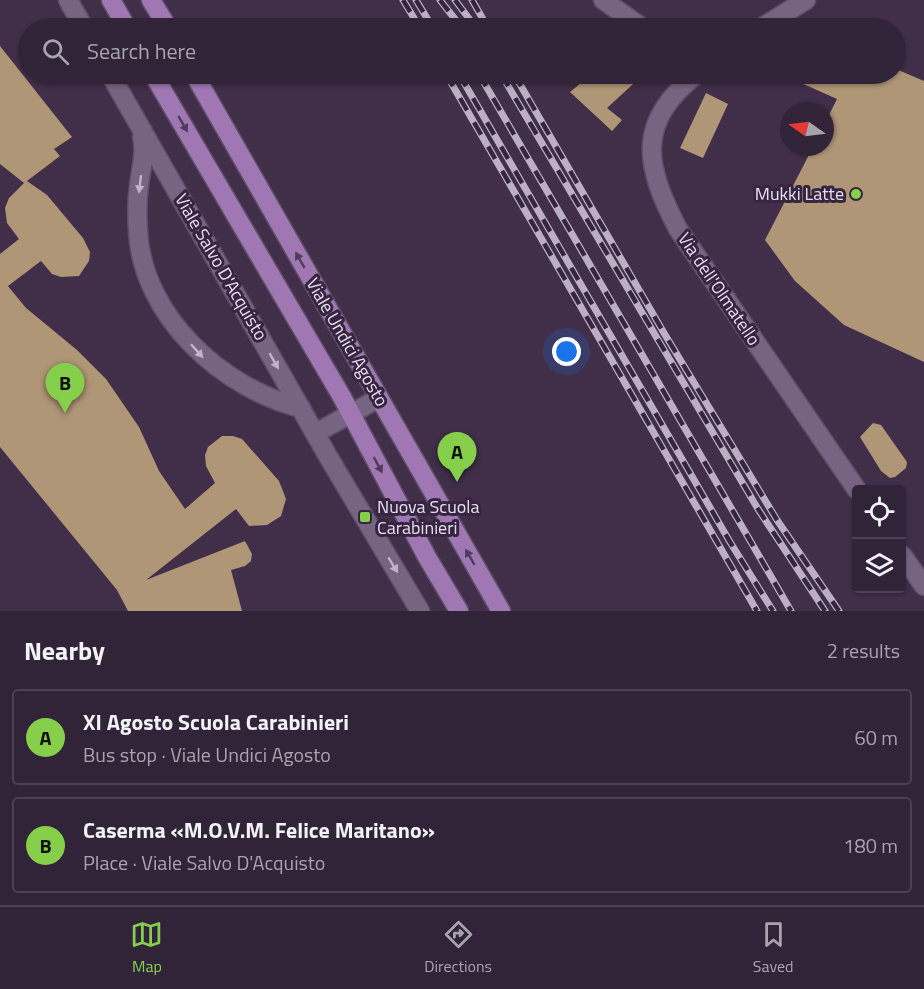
<!DOCTYPE html>
<meta charset="utf-8">
<style>
body{margin:0;font-family:"Titillium Web",sans-serif;background:#392b40;color:#f1f3f6}
.controls{position:absolute;right:18px;bottom:18px;display:grid;overflow:hidden;border-radius:6px;box-shadow:0 2px 4px #0004}
.controls button{width:54px;height:54px;display:grid;place-items:center;padding:0;border:0;border-bottom:2px solid #4c4053;background:#312338;color:#f1f3f6;font:30px sans-serif}
.compass{position:absolute;left:780px;top:102px;width:54px;height:54px;border-radius:50%;background:#312338;box-shadow:0 2px 4px #0004;rotate:284deg}
.you{position:absolute;left:567px;top:352px;width:21px;height:21px;margin:-15px;border:4px solid #fff;border-radius:50%;background:#1a73e8;box-shadow:0 0 0 9px #1a73e833}
.badge{display:grid;place-items:center;width:39px;height:39px;border-radius:50%;background:#86cf4b;color:#111;font-size:20px;font-weight:700}
.pin{position:absolute;translate:-50% -50px;filter:drop-shadow(0 2px 3px #0008)}
.pin::after{content:'';position:absolute;top:32px;width:21px;height:18px;background:inherit;clip-path:polygon(0 0,100% 0,50% 100%)}
.list{margin:0;padding:0;list-style:none}
h2{display:flex;justify-content:space-between;align-items:center;height:78px;margin:0;padding:0 24px;font-size:26px}
h2 small{font-size:20px;font-weight:400;color:#a8a4ae}
.list li{display:grid;grid-template-columns:39px 1fr auto;gap:18px;align-items:center;box-sizing:border-box;height:96px;margin:0 12px 12px;padding:0 12px;border:2px solid #4c4053;border-radius:6px}
.list b{display:block;font-size:22px;white-space:nowrap}
.list p{margin:0;font-size:20px;white-space:nowrap;color:#a8a4ae}
.list em{font-size:20px;font-style:normal;color:#a8a4ae}
.icon{flex:none;width:33px;height:33px;fill:none;stroke:currentColor;stroke-width:2;stroke-linecap:round;stroke-linejoin:round}
.map{position:relative;flex:none;width:924px;height:611px;overflow:hidden}
.search{position:absolute;background:#312338;box-shadow:0 2px 4px #0004;left:18px;right:18px;top:18px;height:66px;display:flex;align-items:center;gap:15px;box-sizing:border-box;padding:0 21px;border-radius:33px;color:#a8a4ae;font-size:22px}
.sheet{height:294px;background:#312338}
nav{display:flex;justify-content:space-around;align-items:center;box-sizing:border-box;height:84px;border-top:2px solid #4c4053;background:#312338;font-size:16px;color:#a8a4ae}
nav a{display:grid;justify-items:center;gap:3px}
nav .on{color:#86cf4b}
.map>svg:first-child{display:block}
.building{fill:#af9677}
.lines{fill:none;stroke-linecap:round;stroke-linejoin:round}
.minor-casing{stroke:#5d4e66;stroke-width:21}
.major-casing{stroke:#5d4e66;stroke-width:21}
.minor{stroke:#776482;stroke-width:18}
.major{stroke:#9f78b3;stroke-width:18}
.rail-casing{stroke:#bbafc3;stroke-width:7}
.rail{stroke:#362540;stroke-width:4.5;stroke-dasharray:14;stroke-linecap:butt}
.oneway{fill:#503a5d}
.oneway2{fill:#c1b3ca}
.poi-dot{fill:#86cf4b;stroke:#362540;stroke-width:2}
.labels{text-anchor:middle;stroke-width:6;stroke-linejoin:round;paint-order:stroke}
.poi-label{font-size:18px;fill:#e9def0;stroke:#362540;text-anchor:end}
.street-label{font-size:18px;fill:#e9def0;stroke:#362540}
</style>
<div class="map">
<svg width="924" height="611" viewBox="0 0 924 611">
<rect width="100%" height="100%" fill="#412f4a"/>
<g class="building">
<path d="M0 46 72 137 54 149 60 156 27 181 47 195 83 238 90 252 89 261 79 276 61 277 52 274 41 261 8 286 26 308 77 350 106 379 139 427 159 471 185 509 215 483 206 466 205 455 208 447 222 436H233L242 439 279 481 286 499 281 516 267 525 249 526 236 509 146 580 245 541 252 554 251 561 245 566 231 570 242 611H128L117 590 0 447V254L19 239 7 223 5 208 9 198 24 183 0 164Z"/>
<path d="M896 69 924 81V362L844 325 795 281 765 240 813 147H825V123L837 99 781 74H896Z"/>
<path d="M592 74H644L607 108 622 120 612 131 570 92Z"/>
<path d="M706 93 728 104 703 158 680 148Z"/>
<path d="M873 423 881 425 907 462 906 468 895 477 890 478 881 471 860 437Z"/>
</g>
<g class="lines">
<g class="minor-casing">
<g id="minor">
<path d="M68 0 84 28"/>
<path d="M603 0 643 28"/>
<path d="M761 28 806 0"/>
<path d="M110 74 329 458 420 611"/>
<path d="M697 74C635 122 645 166 678 229L857 490"/>
<path d="M142 136C146 153 141 168 139 185 137 200 137 216 138 231 142 316 223 389 301 408"/>
<path d="M316 433 379 398"/>
<path d="M902 555 924 586"/>
</g>
</g>
<g class="major-casing">
<g id="major">
<path d="M111 0 127 28"/>
<path d="M151 0 168 28"/>
<path d="M153 74 342 397 427 557 459 611"/>
<path d="M194 74 501 611"/>
</g>
</g>
<use href="#minor" class="minor"/>
<use href="#major" class="major"/>
<g class="rail-casing">
<g id="rail">
<path d="M403 0 420 28"/>
<path d="M416 0 433 28"/>
<path d="M440 0 462 28"/>
<path d="M455 0 476 28"/>
<path d="M472 0 488 28"/>
<path d="M446 74 757 611"/>
<path d="M459 74 730 542 773 611"/>
<path d="M479 74 791 611"/>
<path d="M501 74 758 509 825 611"/>
<path d="M514 74 664 333 777 520 839 611"/>
</g>
</g>
<use href="#rail" class="rail"/>
</g>
<defs><path id="oneway-solid" d="M-6-.8H1V-3.2L6.5 0L1 3.2V.8H-6Z" transform="scale(1.5)"/></defs>
<g class="oneway">
<use href="#oneway-solid" transform="translate(183 124) rotate(60)"/>
<use href="#oneway-solid" transform="translate(300 260) rotate(-120)"/>
<use href="#oneway-solid" transform="translate(378 465) rotate(62)"/>
<use href="#oneway-solid" transform="translate(470 557) rotate(-120)"/>
</g>
<g class="oneway2">
<use href="#oneway-solid" transform="translate(140 184) rotate(97)"/>
<use href="#oneway-solid" transform="translate(197 351) rotate(48)"/>
<use href="#oneway-solid" transform="translate(274 361) rotate(60)"/>
<use href="#oneway-solid" transform="translate(393 565) rotate(59)"/>
</g>
<g class="poi-dot">
<circle cx="856" cy="194" r="6"/>
<rect x="359" y="511" width="12" height="12" rx="3"/>
</g>
<g class="labels">
<g class="poi-label">
<text x="844" y="200">Mukki Latte</text>
<text x="377" y="513" text-anchor="start">Nuova Scuola<tspan x="377" dy="21">Carabinieri</tspan></text>
</g>
<g class="street-label">
<text transform="translate(221 267) rotate(60)" y="6">Viale Salvo D'Acquisto</text>
<text transform="translate(719 289) rotate(56)" y="6">Via dell'Olmatello</text>
<text transform="translate(347 342) rotate(60)" y="6">Viale Undici Agosto</text>
</g>
</g>
</svg>
<div class="controls">
<button><svg class="icon" aria-label="locate" viewBox="0 0 24 24"><circle cx="12" cy="12" r="6"/><path d="M12 2v4M12 18v4M2 12h4M18 12h4"/></svg></button>
<button><svg class="icon" aria-label="layers" viewBox="0 0 24 24"><path d="M12 4l9 5-9 5-9-5zM3 14l9 5 9-5"/></svg></button>
</div>
<svg class="compass" viewBox="-18 -18 36 36"><path d="M0-13l5 13h-10z" fill="#e53935"/><path d="M0 13l5-13h-10z" fill="#a8a4ae"/></svg>
<div class="you"></div>
<div class="pin badge" style="left:457px;top:482px">A</div>
<div class="pin badge" style="left:65px;top:413px">B</div>
<div class="search"><svg class="icon" aria-label="search" viewBox="0 0 24 24"><circle cx="10" cy="10" r="6"/><path d="M15 15l6 6"/></svg>Search here</div>
</div>
<section class="sheet">
<h2>Nearby<small>2 results</small></h2>
<ul class="list">
<li><span class="badge">A</span><div><b>XI Agosto Scuola Carabinieri</b><p>Bus stop · Viale Undici Agosto</p></div><em>60 m</em></li>
<li><span class="badge">B</span><div><b>Caserma «M.O.V.M. Felice Maritano»</b><p>Place · Viale Salvo D'Acquisto</p></div><em>180 m</em></li>
</ul>
</section>
<nav>
<a class="on"><svg class="icon" aria-label="map" viewBox="0 0 24 24"><path d="M3 6l6-2 6 2 6-2v14l-6 2-6-2-6 2zM9 4v14M15 6v14"/></svg>Map</a>
<a><svg class="icon" aria-label="directions" viewBox="0 0 24 24"><path d="M12 3l9 9-9 9-9-9zM9 14v-3h6M13 9l2 2-2 2"/></svg>Directions</a>
<a><svg class="icon" aria-label="saved" viewBox="0 0 24 24"><path d="M7 4h10v16l-5-4-5 4z"/></svg>Saved</a>
</nav>
